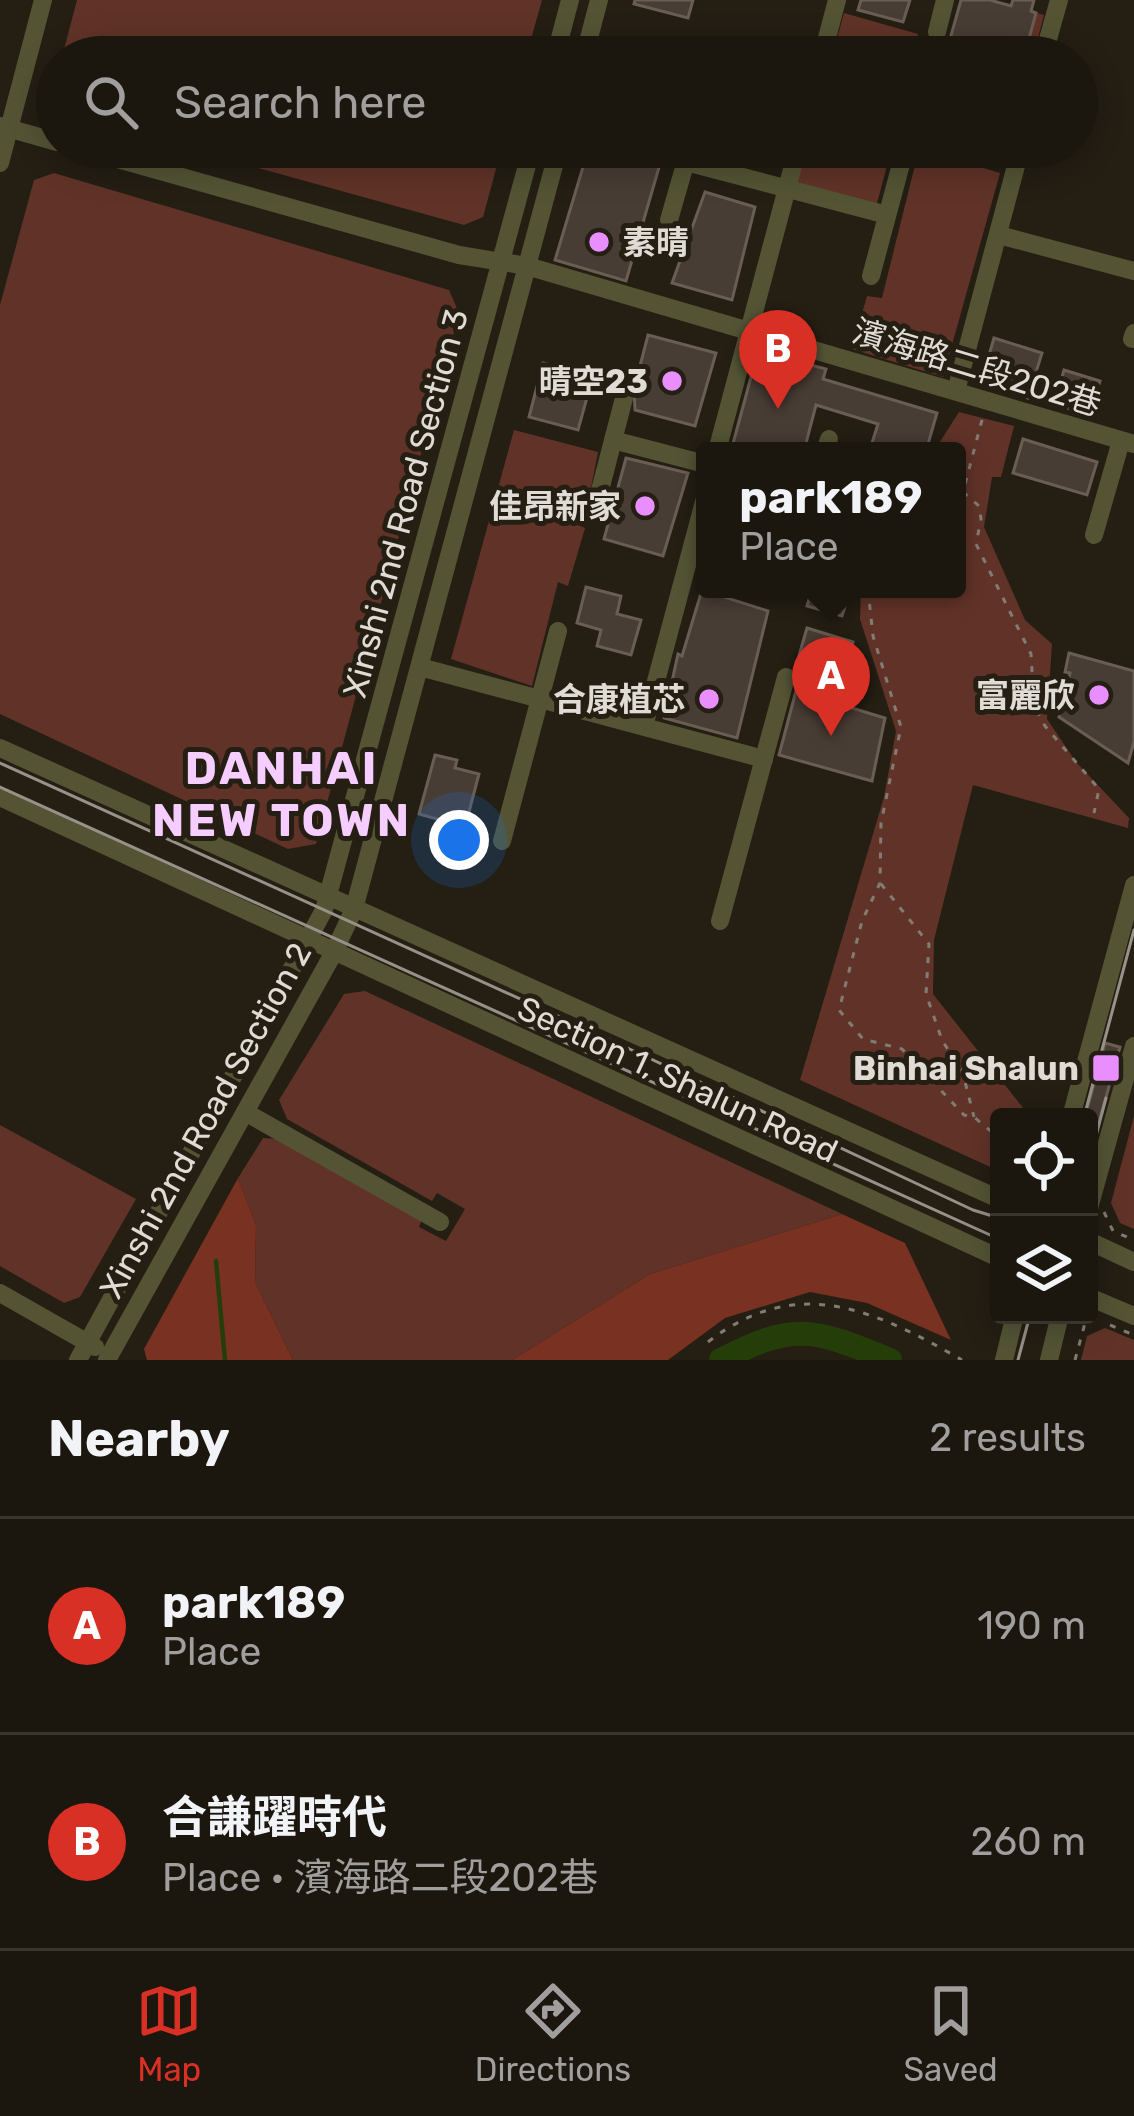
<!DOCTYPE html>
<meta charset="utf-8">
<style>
body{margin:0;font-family:Rubik,"Noto Sans TC",sans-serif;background:#241f17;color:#f1f3f6}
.controls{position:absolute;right:36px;bottom:36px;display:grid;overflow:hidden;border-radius:12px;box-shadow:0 6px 30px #0003}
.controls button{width:108px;height:108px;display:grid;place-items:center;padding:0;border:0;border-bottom:3px solid #39352e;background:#1b160e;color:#f1f3f6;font:60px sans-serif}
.you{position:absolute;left:459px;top:840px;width:42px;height:42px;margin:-30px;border:9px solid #fff;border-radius:50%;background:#1a73e8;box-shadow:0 0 0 18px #1a73e833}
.badge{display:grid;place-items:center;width:78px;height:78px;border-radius:50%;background:#d93025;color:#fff;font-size:39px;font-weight:700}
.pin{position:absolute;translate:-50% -99px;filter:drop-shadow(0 3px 6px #0008)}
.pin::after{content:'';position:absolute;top:63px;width:42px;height:36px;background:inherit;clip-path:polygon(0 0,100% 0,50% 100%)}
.popup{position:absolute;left:696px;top:442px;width:270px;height:156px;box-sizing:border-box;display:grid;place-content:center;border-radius:12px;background:#1b160e;filter:drop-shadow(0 3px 9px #0005);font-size:39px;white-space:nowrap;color:#a09f9e}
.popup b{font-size:45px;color:#f1f3f6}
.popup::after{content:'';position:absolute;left:50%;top:100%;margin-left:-24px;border:24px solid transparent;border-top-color:#1b160e}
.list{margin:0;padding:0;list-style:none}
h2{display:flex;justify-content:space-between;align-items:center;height:156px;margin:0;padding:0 48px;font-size:51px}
h2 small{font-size:39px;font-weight:400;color:#a09f9e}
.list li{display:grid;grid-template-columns:78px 1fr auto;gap:36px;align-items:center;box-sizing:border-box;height:216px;padding:0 48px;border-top:3px solid #39352e}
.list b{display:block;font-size:45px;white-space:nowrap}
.list p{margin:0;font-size:39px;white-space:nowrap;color:#a09f9e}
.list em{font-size:39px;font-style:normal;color:#a09f9e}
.icon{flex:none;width:66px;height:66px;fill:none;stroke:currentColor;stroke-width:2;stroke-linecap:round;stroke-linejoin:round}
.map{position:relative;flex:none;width:1134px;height:1360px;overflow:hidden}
.search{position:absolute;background:#1b160e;box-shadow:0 6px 30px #0003;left:36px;right:36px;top:36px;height:132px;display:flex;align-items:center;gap:30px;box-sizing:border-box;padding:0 42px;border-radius:66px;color:#a09f9e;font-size:45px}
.sheet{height:588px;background:#1b160e}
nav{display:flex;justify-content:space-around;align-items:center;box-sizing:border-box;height:168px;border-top:3px solid #39352e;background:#1b160e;font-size:33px;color:#a09f9e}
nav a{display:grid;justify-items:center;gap:6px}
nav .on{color:#d93025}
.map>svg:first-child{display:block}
.green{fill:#613328}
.forest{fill:#793122}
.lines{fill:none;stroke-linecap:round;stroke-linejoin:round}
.stream{stroke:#253e09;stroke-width:4.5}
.river{stroke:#253e09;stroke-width:24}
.building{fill:#483d34;stroke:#6a5d54;stroke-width:3}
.path{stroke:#827d74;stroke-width:3;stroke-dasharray:6 9;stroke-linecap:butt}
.minor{stroke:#545435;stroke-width:18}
.tram{stroke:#969189;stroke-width:3}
.poi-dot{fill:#e98efe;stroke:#241e13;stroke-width:4.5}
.labels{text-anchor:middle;stroke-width:10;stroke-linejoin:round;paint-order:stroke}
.poi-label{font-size:33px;font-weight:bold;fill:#e0dcd5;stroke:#241e13;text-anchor:end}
.street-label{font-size:33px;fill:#e0dcd5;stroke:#241e13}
.district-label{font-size:45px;font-weight:bold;letter-spacing:3px;fill:#f5cdff;stroke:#241e13}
</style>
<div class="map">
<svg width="1134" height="1360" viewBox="0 0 1134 1360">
<rect width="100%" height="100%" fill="#241e13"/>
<g class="green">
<path d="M77 0H542L526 57H62Z"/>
<path d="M961 0H990L1044 15 1033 57H832L844 13 918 34 915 48 944 57Z"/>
<path d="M183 147H502L483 217 464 225Z"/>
<path d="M807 147H892L876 207 796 185Z"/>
<path d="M919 149 1000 173 943 377 852 349 867 296 882 298Z"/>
<path d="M54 173 449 290 459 313 316 844 288 849 0 714V305L34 180Z"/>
<path d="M959 412 1014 426 1001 477H992L984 527 1025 620 1052 644 1047 719 1076 762 1129 818 1128 828 973 785 934 940 933 994 1024 1109 1046 1117H999V1171L800 1080 884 797 896 731 860 619 861 589H957V451H934Z"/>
<path d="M514 430 598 452 589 498 581 495 573 523 585 528 568 586 558 582 532 686 451 659Z"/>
<path d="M365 991 842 1214 650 1274 512 1360H293L255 1282 256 1225 238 1178 263 1138 279 1139 422 1219 419 1227 446 1241 465 1209 437 1193 432 1201 287 1119 279 1100 344 994Z"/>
<path d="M1134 1116V1229L1120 1223 1111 1203Z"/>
<path d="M0 1125 136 1199 80 1297 64 1303 0 1266Z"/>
<path d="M1105 1328 1134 1340V1360H1081L1087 1336Z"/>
</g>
<g class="forest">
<path d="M238 1178 256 1225 255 1282 293 1360H147L144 1349Z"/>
<path d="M842 1214 905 1243 951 1340 867 1303 810 1292 725 1318 668 1360H512L650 1274Z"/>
</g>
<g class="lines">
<path class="stream" d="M216 1261 225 1360"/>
<path class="river" d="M721 1360C796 1321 813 1329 890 1360"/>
</g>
<g class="building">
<path d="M635 0H693L688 18 634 4Z"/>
<path d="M861 0H910L903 22 858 10Z"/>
<path d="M961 0H990L1011 6 1013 0H1034L1031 11 1036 13 1024 57H945Z"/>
<path d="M589 147H618L662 157 626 281 555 260Z"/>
<path d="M705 192 755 207 732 300 672 283Z"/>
<path d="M648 335 716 353 695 426 635 410 634 389Z"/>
<path d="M994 338 1042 353 1028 398 981 383Z"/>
<path d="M758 351 826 369 823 379 937 413 926 451H887L871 446 878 424 816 405 804 451H731Z"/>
<path d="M543 363 593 376 578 430 529 417Z"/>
<path d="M1064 370 1100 381 1090 415 1054 404Z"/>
<path d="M1023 439 1097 462 1087 495 1013 473Z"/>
<path d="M626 458 688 473 663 556 604 539Z"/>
<path d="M586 587 621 596 617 614 641 620 631 655 597 646 601 630 577 623Z"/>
<path d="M812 589 850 591 842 616 807 606Z"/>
<path d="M702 590 768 611 737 738 664 718 678 654 682 656Z"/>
<path d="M807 628 853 642 842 679 796 666Z"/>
<path d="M1069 653 1134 671V742L1128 763 1059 717 1070 673 1065 672Z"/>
<path d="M796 691 885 718 872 781 779 755Z"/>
<path d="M435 755 457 760 455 768 479 774 465 827 419 814Z"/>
<path d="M1105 1043 1120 1047 1098 1126 1085 1117Z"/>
</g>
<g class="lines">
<g class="path">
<path d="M957 490 963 492 983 416"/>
<path d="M963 492 979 506 981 519 976 544 1031 654 1034 705 1045 726 1099 789 1094 813"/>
<path d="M868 589 873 636 901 727 881 823 880 883 862 921 839 1010 863 1039 902 1049 964 1115 974 1117 999 1138"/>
<path d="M881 884 929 944 926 994 942 1040 963 1074 974 1117"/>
<path d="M1030 1117 1031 1113"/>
<path d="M1089 1131 1091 1124"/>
<path d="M1104 1212 1113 1231 1134 1240"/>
<path d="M1110 1325 1134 1335"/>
<path d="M708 1342C797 1273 875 1310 962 1360"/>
<path d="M1075 1360 1085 1323 1091 1318"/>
</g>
<g class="minor">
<path d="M937 32 945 0"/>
<path d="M555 57 570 0"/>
<path d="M584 57 599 0"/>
<path d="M822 57 837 0"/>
<path d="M1043 57 1059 0"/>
<path d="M0 126 57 142"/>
<path d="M75 147 459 255 527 266 1134 444"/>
<path d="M686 162 887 215"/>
<path d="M0 163 43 0"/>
<path d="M669 220 690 147"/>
<path d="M999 235 1134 271"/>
<path d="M871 276 904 153"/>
<path d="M1132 339 1134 333"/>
<path d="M956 391 1021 147"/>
<path d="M613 440 705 464"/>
<path d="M717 451 798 147"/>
<path d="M825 451 829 439"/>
<path d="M598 498 624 398"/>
<path d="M1094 535 1121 441"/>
<path d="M420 667 764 759"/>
<path d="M644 726 705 498"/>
<path d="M0 748 999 1199"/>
<path d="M0 797 999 1258"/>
<path d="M502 841 558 631"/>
<path d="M720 921 786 677"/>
<path d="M245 1112 440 1222"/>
<path d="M1071 1117 1134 885"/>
<path d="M1089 1208 1134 1046"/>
<path d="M1089 1241 1134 1262"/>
<path d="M0 1293 95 1347"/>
<path d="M1089 1297 1134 1316"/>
<path d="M78 1360 324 910 532 147"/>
<path d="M107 1360 333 954 354 909 559 147"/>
<path d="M1004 1360 1015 1315"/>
<path d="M1049 1360 1060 1315"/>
</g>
<g class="tram">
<path d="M0 763 604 1037 973 1210 999 1218"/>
<path d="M0 787 999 1239"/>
<path d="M1084 1117 1134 930"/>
<path d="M1089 1162 1106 1098"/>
<path d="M1018 1360 1030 1315"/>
</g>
</g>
<g class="poi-dot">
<circle cx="599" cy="242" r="12"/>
<circle cx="672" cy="381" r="12"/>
<circle cx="645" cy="506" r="12"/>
<circle cx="1099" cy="695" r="12"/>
<circle cx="709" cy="699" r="12"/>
<rect x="1091" y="1053" width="30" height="30" rx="6"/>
</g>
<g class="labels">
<g class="poi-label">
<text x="623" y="254" text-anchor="start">素晴</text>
<text x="648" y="393">晴空23</text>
<text x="621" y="518">佳昂新家</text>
<text x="1075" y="707">富麗欣</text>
<text x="685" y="711">合康植芯</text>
<text x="1079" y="1080">Binhai Shalun</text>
</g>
<g class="street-label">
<text transform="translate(977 367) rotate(17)" y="12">濱海路二段202巷</text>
<text transform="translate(405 503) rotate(-75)" y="12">Xinshi 2nd Road Section 3</text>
<text transform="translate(678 1079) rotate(25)" y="12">Section 1, Shalun Road</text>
<text transform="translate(205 1120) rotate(-61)" y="12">Xinshi 2nd Road Section 2</text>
</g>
<g class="district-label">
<text x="282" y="784">DANHAI<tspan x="282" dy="52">NEW TOWN</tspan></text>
</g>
</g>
</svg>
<div class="controls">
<button><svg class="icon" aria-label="locate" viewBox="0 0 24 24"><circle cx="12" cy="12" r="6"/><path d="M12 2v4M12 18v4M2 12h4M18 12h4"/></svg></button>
<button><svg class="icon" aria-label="layers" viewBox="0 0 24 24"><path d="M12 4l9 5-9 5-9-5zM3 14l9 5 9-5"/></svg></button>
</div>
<div class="you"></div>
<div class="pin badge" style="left:831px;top:736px">A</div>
<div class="popup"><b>park189</b>Place</div>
<div class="pin badge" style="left:778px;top:409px">B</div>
<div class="search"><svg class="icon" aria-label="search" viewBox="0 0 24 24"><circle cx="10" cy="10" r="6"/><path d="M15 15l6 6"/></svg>Search here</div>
</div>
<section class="sheet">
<h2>Nearby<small>2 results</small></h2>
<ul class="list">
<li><span class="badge">A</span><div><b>park189</b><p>Place</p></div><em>190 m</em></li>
<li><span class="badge">B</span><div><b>合謙躍時代</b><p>Place · 濱海路二段202巷</p></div><em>260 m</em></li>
</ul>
</section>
<nav>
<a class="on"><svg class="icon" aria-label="map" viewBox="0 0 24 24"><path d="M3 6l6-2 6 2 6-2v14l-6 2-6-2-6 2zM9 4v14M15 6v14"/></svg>Map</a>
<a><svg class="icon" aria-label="directions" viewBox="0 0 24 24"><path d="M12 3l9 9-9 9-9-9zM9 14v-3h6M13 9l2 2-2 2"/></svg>Directions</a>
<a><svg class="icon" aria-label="saved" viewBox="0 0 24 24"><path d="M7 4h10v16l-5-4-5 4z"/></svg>Saved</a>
</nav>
